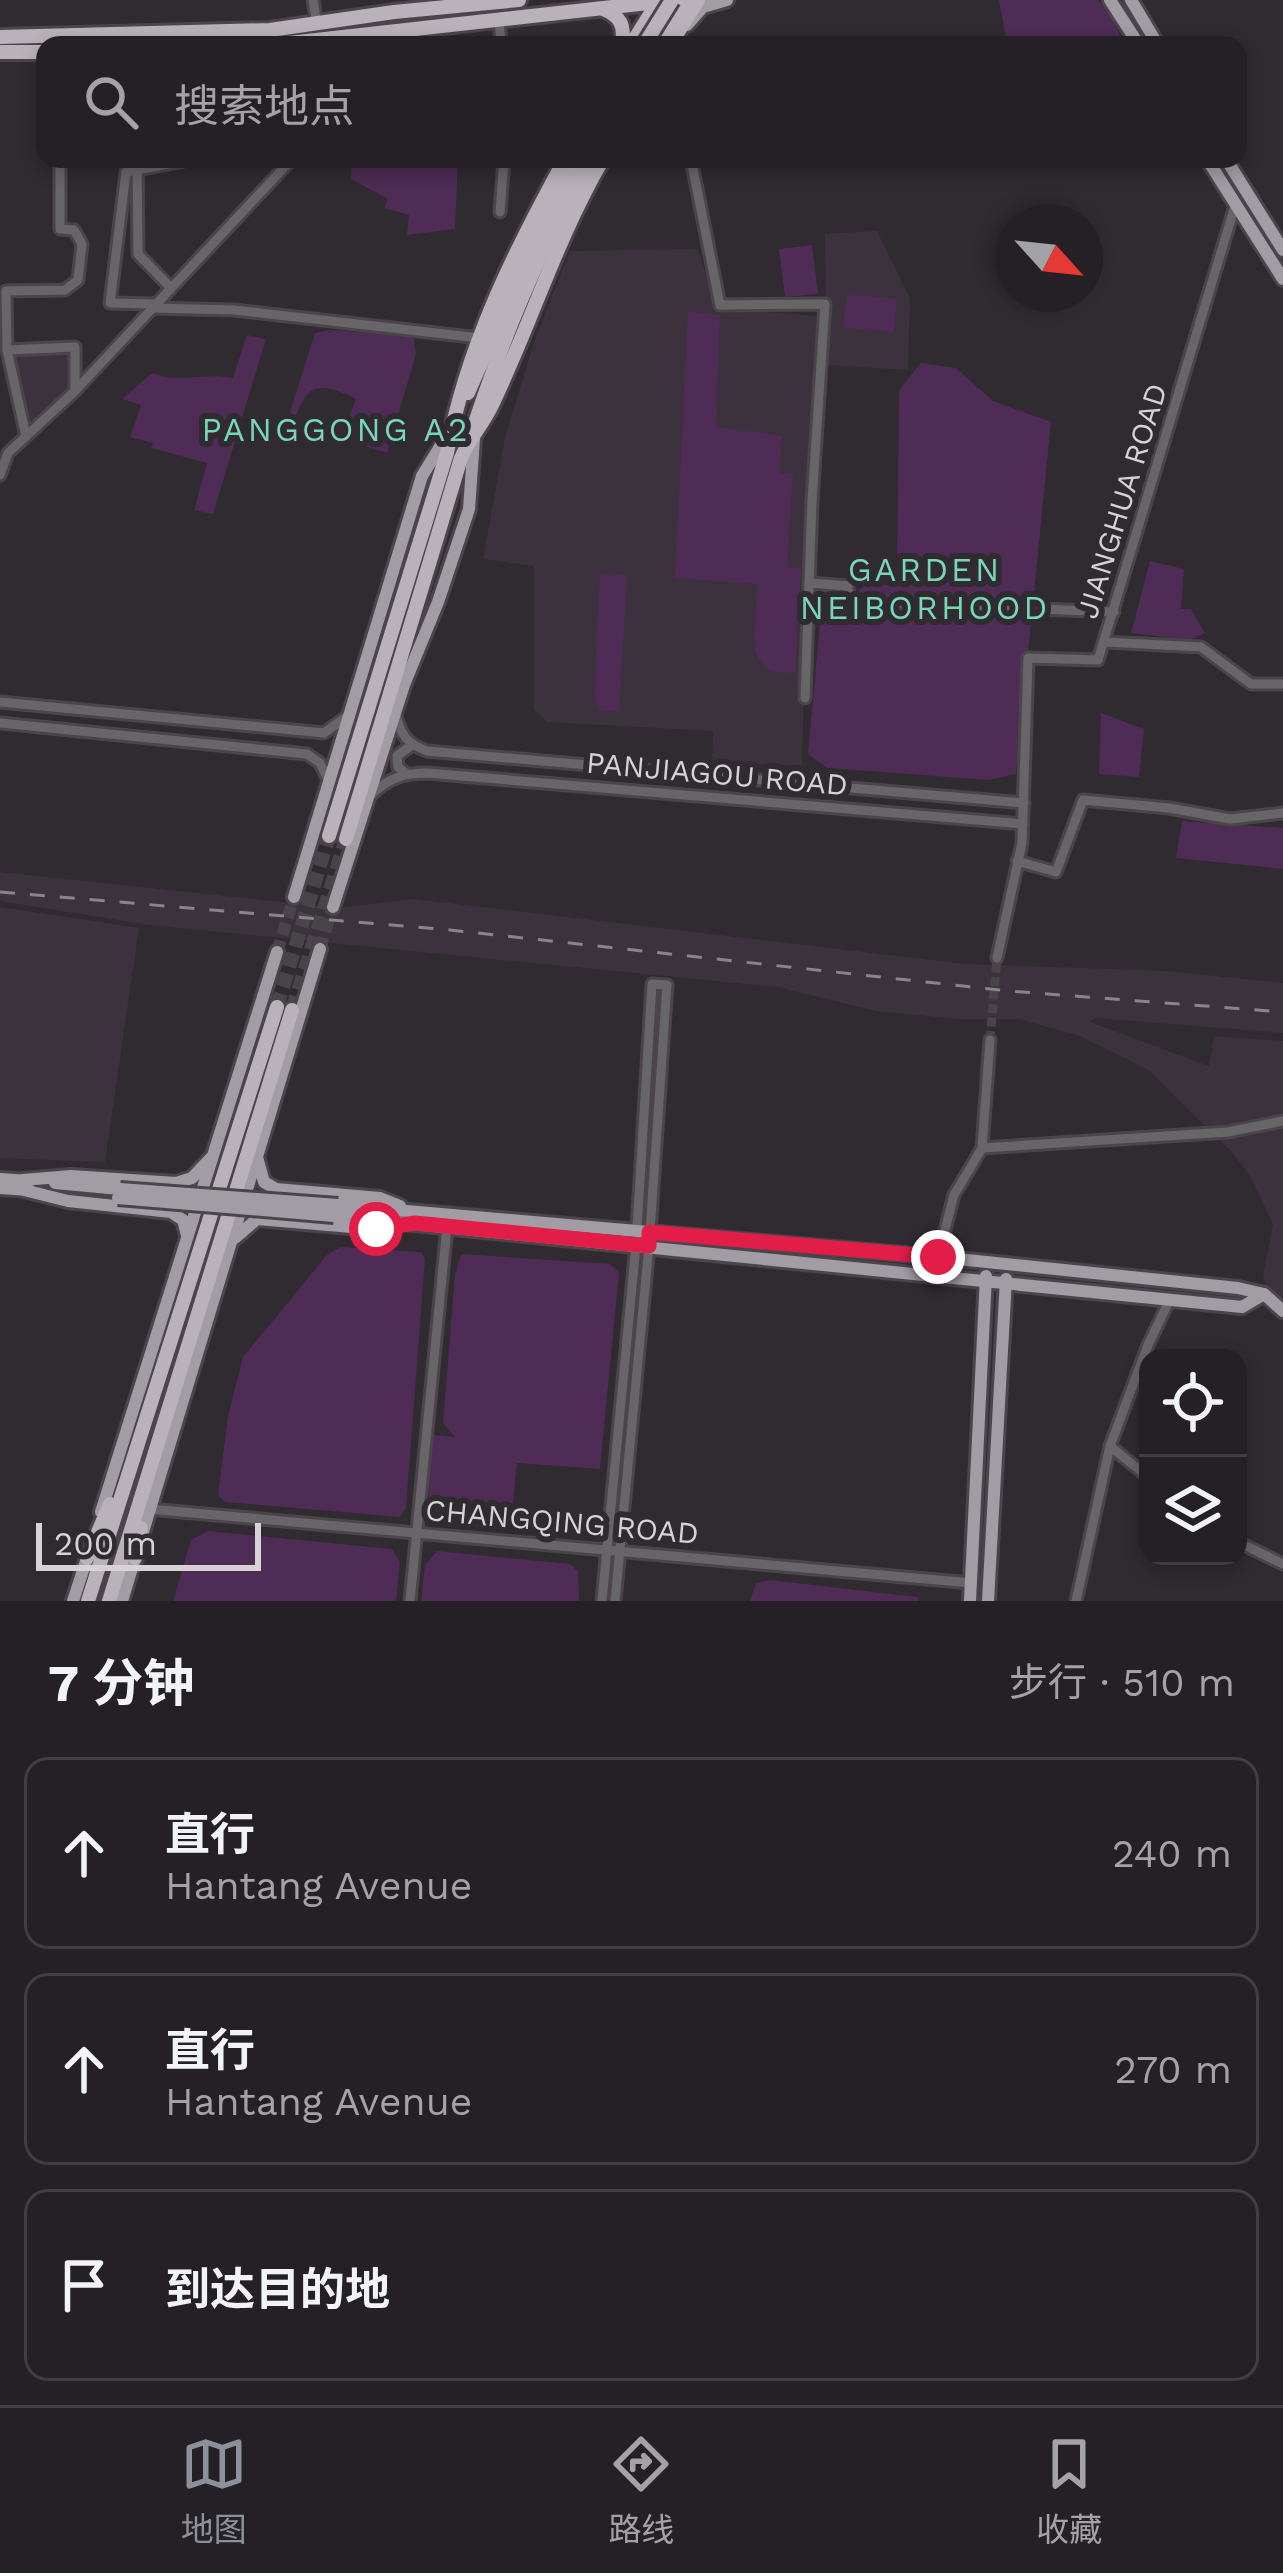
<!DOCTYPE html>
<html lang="zh">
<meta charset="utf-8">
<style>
body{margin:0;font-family:"Work Sans","Noto Sans SC",sans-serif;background:#2c282d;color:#f1f3f6}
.controls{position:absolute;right:36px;bottom:36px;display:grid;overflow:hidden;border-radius:24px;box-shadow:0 6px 18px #0003}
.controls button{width:108px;height:108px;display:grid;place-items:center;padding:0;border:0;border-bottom:3px solid #413e42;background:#242025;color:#f1f3f6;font:60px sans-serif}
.compass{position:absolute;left:995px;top:204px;width:108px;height:108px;border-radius:50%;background:#242025;box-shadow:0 6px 18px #0003;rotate:117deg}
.scale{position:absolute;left:36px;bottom:30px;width:225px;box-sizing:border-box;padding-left:12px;border:6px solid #d6d2d6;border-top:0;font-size:33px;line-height:42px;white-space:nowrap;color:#d6d2d6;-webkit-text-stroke:9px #302a31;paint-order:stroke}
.stop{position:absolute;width:36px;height:36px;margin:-27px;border:9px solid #e11d48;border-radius:50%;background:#fff}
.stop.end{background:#e11d48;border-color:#fff;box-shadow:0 3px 12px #0008}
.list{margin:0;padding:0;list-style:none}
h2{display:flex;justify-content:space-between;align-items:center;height:156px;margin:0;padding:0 48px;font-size:51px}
h2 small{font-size:39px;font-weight:400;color:#a3a3a7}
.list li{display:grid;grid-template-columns:78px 1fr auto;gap:36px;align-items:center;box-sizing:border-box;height:192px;margin:0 24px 24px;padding:0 24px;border:3px solid #413e42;border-radius:24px}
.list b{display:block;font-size:45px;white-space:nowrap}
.list p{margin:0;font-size:39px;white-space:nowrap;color:#a3a3a7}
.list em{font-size:39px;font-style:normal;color:#a3a3a7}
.icon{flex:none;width:66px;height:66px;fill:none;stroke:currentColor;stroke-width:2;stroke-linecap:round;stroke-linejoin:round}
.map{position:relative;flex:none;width:1283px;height:1601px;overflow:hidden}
.search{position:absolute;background:#242025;box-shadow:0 6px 18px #0003;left:36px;right:36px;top:36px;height:132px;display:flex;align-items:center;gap:30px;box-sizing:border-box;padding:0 42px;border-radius:24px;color:#a3a3a7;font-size:45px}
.sheet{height:804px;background:#242025}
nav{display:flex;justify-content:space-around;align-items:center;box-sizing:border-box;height:168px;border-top:3px solid #413e42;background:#242025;font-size:33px;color:#a3a3a7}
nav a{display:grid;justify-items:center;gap:6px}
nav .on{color:#8c9099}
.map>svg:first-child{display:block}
.built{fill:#3c323e}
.green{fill:#4e2c55}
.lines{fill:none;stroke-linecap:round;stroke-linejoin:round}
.minor-tunnel{stroke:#49434a;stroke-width:9;stroke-dasharray:9 4.5;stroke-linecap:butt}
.major-tunnel{stroke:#49434a;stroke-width:12;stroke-dasharray:12 6;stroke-linecap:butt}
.highway-tunnel{stroke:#49434a;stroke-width:14;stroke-dasharray:14 7;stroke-linecap:butt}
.minor-casing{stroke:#4b454b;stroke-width:15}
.major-casing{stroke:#4b454b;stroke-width:18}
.highway-casing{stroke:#4b454b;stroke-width:20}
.minor{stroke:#686569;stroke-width:9}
.major{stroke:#a29ca4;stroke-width:12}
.highway{stroke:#bab2bb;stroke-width:14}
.rail{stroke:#898489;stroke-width:3;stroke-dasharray:15 15;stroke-linecap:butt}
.major-bridge-casing{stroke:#4b454b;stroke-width:18;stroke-linecap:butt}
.highway-bridge-casing{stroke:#4b454b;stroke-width:20;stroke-linecap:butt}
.major-bridge{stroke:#a29ca4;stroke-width:12}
.highway-bridge{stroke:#bab2bb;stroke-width:14}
.route{stroke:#e11d48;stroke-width:15}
.labels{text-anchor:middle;stroke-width:12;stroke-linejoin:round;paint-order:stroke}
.street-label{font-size:30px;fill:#d6d2d6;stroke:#302a31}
.neighbourhood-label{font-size:33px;letter-spacing:3px;fill:#79d7b8;stroke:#302a31}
</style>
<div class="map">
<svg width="1283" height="1601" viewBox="0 0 1283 1601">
<rect width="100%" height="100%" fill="#302a31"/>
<g class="built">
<path d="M877 231 910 299 908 370 827 365 825 234Z"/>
<path d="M698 249 717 308 818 316 809 474 802 766 712 762 713 731 547 722 534 710V566L483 559 505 438 534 342 570 251Z"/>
<path d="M72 351 71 390 26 430 11 354Z"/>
<path d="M0 872 339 908 414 899 965 964 1167 971 1283 983V1033L1095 1018 1090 1022 1209 1066 1214 1036 1283 1041V1304L1269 1292 1263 1276 1273 1224 1250 1176 1231 1151 1147 1069 1080 1036 1018 1019H958L876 1011 777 987 149 925 0 901Z"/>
<path d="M0 907 139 928 105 1162 0 1158Z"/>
</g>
<g class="green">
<path d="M999 0H1098L1114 21 1124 45H1007Z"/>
<path d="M352 159H458L455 229 407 235 409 215 384 208 388 199 351 179Z"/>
<path d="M812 245 818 294 785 297 779 249Z"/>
<path d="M847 294 897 299 894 332 843 328Z"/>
<path d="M688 312 720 315 716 427 782 436 779 473 793 474 787 567 801 568 795 672C738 679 757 622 758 584L675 578Z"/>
<path d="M331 330 406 335 414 339 416 354 387 453 340 438 356 399C307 374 304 394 289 435L283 434 315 333Z"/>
<path d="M247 335 266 339 213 514 194 510 207 463 151 448 153 443 130 437 141 405 122 399 152 373C177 384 204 372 233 378Z"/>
<path d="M921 363 956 368 993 401 1051 422 1016 774 989 780 827 768 808 754 823 590 856 593 865 585H897L899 390Z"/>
<path d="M1150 561 1184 569 1181 609H1191L1205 633 1189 640 1131 633Z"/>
<path d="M600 573 627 576 619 712 600 710 594 700Z"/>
<path d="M1101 713 1144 729 1139 777 1099 774Z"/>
<path d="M1182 821 1283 828V869L1176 858Z"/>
<path d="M341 1247 421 1252 425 1259 406 1508 400 1517 225 1502 218 1495 228 1416 243 1357 327 1255Z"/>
<path d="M461 1254 610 1264 619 1273 600 1469 517 1463 510 1530 439 1523 428 1506 431 1435 455 1437 443 1423 455 1275Z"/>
<path d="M207 1531 392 1549 400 1562 396 1601H173L191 1540Z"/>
<path d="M437 1551 570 1564 578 1572 579 1601H421L425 1565Z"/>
<path d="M770 1580 917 1597 919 1601H750L756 1583Z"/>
</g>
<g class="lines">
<path class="minor-tunnel" d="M990 1040 997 958"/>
<g class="major-tunnel">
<path d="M320 949 333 907"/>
<path d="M277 952 294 897"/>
</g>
<g class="highway-tunnel">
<path d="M277 1007 329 836"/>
<path d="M292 1010 346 839"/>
</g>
<g class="minor-casing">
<g id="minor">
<path d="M313 0 317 24"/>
<path d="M499 18 501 45"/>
<path d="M398 45 418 30"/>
<path d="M137 159 138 254 171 288"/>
<path d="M691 159 720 305 825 304 812 501 805 698"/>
<path d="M500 212 504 159"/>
<path d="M155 304 110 303 126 172 195 159"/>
<path d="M153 308 234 310 480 338"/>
<path d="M7 350 75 347V391"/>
<path d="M26 436 7 350 6 291 65 290 78 280 82 244 74 230 60 229V159"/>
<path d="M0 475 8 453 75 391 292 159"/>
<path d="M810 583 848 586 849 601 1114 612"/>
<path d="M1105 642 1201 647 1251 684H1283"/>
<path d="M0 702 324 733 349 715"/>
<path d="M395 713C401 734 405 743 427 751L1024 803"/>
<path d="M0 723 307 754 320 763 329 782"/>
<path d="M406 773 398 767 397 756 412 745"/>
<path d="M372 794C389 778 404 773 427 773L1023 824"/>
<path d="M1017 861 1056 872 1083 800 1169 808 1230 819 1283 813"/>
<path d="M997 958 1022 843 1028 658 1098 660 1235 206"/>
<path d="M982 1148 1228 1132 1283 1121"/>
<path d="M938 1257 954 1195 982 1148 990 1040"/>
<path d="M1110 1446 1148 1477"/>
<path d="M149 1509 971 1583"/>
<path d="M1238 1542 1283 1564"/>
<path d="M410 1601 447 1227"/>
<path d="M602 1601 636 1245 652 984 667 985 649 1246 615 1601"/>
<path d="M1076 1601 1110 1446 1148 1345 1170 1299"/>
</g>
</g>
<g class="major-casing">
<g id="major">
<path d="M1110 0 1139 45"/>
<path d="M1131 0 1158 45"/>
<path d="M687 25 703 7 727 0"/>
<path d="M1207 159 1283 279"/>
<path d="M1226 159 1283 250"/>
<path d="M294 897 422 476 448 434"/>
<path d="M333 907 404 685 438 602 469 509 474 439"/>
<path d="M257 1157 264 1182 276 1189 380 1198 400 1206"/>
<path d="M0 1179 29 1181"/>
<path d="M23 1180 71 1176 176 1183 192 1178 211 1158"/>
<path d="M55 1183 120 1189"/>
<path d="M0 1188 29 1190"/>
<path d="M24 1190 68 1201 171 1212 183 1220 187 1235"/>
<path d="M338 1205 938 1257 1238 1288 1264 1294 1283 1311"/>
<path d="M334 1216 1242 1307 1264 1294"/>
<path d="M235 1238 257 1219 376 1229 392 1227"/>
<path d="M101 1512 277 952"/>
<path d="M73 1601 90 1549"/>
<path d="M122 1601 320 949"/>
<path d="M970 1601 986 1276"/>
<path d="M988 1601 1006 1279"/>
</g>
</g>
<g class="highway-casing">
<g id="highway">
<path d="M603 9C621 16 625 26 622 45"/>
<path d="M0 37 270 30 394 12 519 0"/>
<path d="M271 45 675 0"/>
<path d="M631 45 659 0"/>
<path d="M658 45 687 0"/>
<path d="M670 45 698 0"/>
<path d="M0 52H45"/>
<path d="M468 393 539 231 578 159"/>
<path d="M475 423C505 332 543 242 591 159"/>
<path d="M329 836 447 453C466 348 514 252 565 159"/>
<path d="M346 839 461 458C469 440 481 426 490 409 530 327 556 239 603 159"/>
<path d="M87 1558 110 1504"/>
<path d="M135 1558 141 1528"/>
<path d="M88 1601 277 1007"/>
<path d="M109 1601 292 1010"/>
</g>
</g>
<use href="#minor" class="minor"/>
<use href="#major" class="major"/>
<use href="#highway" class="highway"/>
<path class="rail" d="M0 892 450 930 1009 991 1283 1012"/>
<g class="major-bridge-casing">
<g id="major-bridge">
<path d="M120 1189 338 1205"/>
<path d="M118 1198 334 1216"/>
</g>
</g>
<g class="highway-bridge-casing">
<path id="highway-bridge" d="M644 45 672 0"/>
</g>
<use href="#major-bridge" class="major-bridge"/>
<use href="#highway-bridge" class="highway-bridge"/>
</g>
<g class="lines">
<path class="route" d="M376 1229 415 1223 649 1246V1232L938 1257"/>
</g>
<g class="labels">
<g class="street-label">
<text transform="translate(1122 501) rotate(-73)" y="10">JIANGHUA ROAD</text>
<text transform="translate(717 774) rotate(5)" y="10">PANJIAGOU ROAD</text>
<text transform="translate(562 1522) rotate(5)" y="10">CHANGQING ROAD</text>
</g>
<g class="neighbourhood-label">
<text x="336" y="441">PANGGONG A2</text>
<text x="925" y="581">GARDEN<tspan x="925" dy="38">NEIBORHOOD</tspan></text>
</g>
</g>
</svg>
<div class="controls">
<button><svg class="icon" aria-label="locate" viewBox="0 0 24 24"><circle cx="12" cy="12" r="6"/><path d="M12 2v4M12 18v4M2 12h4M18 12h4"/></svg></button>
<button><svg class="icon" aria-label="layers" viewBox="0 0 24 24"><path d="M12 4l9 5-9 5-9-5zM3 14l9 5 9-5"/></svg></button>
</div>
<svg class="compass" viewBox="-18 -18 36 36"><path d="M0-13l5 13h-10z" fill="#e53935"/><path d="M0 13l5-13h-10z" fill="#a3a3a7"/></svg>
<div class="scale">200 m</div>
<div class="stop" style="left:376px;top:1229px"></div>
<div class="stop end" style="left:938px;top:1257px"></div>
<div class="search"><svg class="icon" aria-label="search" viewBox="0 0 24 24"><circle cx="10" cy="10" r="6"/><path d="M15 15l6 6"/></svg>搜索地点</div>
</div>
<section class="sheet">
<h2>7 分钟<small>步行 · 510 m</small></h2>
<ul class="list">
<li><svg class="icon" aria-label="ahead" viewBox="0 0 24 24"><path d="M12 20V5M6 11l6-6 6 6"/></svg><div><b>直行</b><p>Hantang Avenue</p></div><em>240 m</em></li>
<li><svg class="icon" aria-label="ahead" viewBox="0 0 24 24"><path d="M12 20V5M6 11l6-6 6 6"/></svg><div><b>直行</b><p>Hantang Avenue</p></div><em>270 m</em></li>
<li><svg class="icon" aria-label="arrive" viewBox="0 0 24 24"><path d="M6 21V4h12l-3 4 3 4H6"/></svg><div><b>到达目的地</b></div></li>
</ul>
</section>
<nav>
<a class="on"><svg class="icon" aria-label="map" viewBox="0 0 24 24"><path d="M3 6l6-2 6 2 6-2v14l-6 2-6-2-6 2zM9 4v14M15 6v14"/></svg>地图</a>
<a><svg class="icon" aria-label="directions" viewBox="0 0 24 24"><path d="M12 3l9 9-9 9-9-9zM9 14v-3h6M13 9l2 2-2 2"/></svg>路线</a>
<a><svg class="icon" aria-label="saved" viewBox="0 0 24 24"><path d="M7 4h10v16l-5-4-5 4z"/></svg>收藏</a>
</nav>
